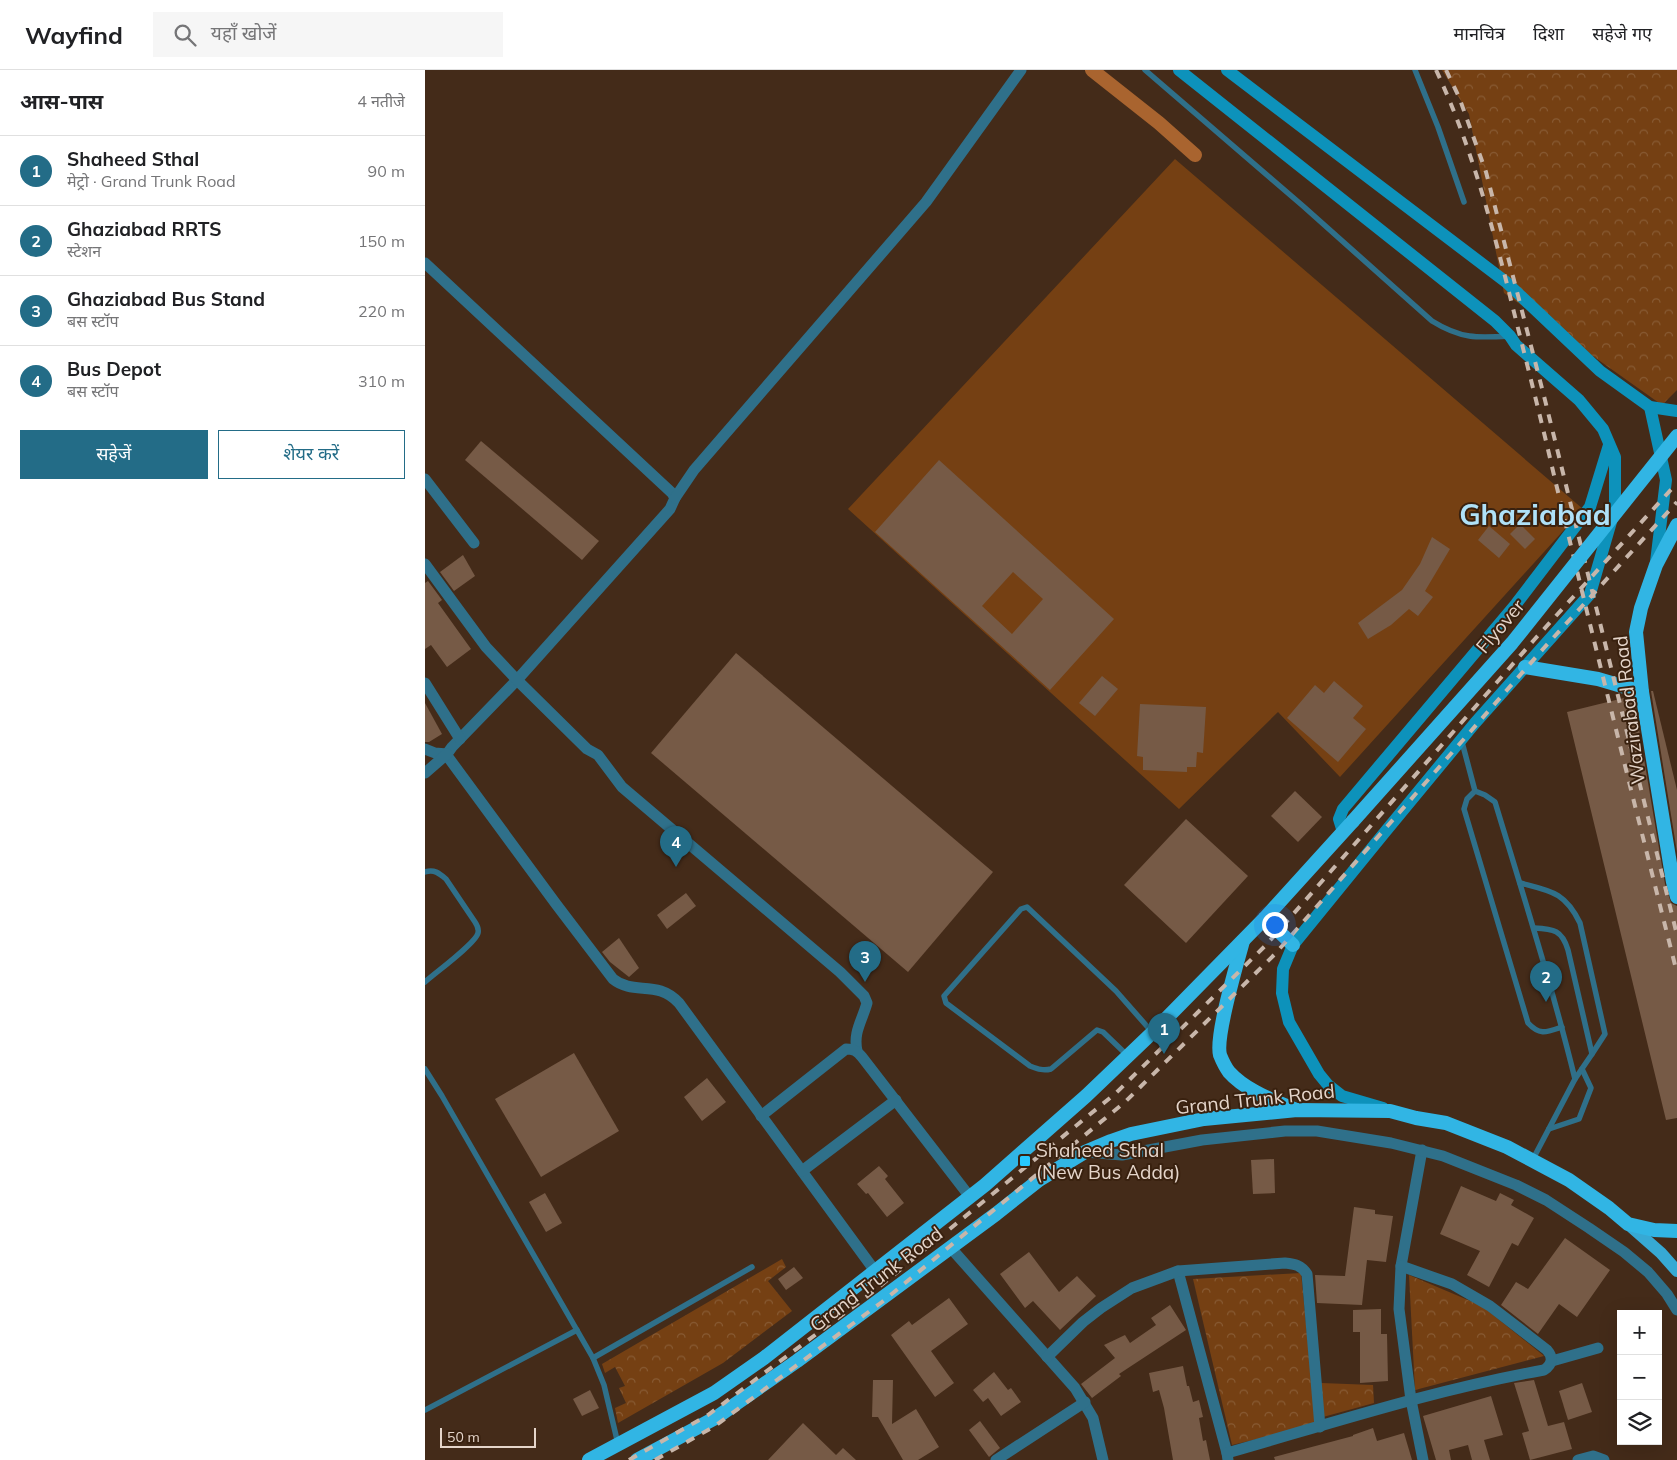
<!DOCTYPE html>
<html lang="hi">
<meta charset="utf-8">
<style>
body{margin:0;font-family:Mulish,"Noto Sans Devanagari",sans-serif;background:#f6f6f6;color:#202124}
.controls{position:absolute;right:15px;bottom:15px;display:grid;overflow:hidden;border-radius:0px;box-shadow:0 5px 20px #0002}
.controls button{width:45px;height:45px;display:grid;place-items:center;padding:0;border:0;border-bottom:1px solid #e0e0e0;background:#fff;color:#202124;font:25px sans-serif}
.scale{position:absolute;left:15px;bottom:12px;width:96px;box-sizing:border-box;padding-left:5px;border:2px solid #e5d5ca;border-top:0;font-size:14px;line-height:18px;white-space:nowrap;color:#e5d5ca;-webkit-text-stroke:4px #39210f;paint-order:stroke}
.you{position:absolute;left:849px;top:854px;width:18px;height:18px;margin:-12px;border:4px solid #fff;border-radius:50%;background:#1a73e8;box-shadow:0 0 0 8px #1a73e833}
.badge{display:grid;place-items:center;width:32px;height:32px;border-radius:50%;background:#236c87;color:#fff;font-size:16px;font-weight:700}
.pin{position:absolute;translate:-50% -41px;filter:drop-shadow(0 1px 2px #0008)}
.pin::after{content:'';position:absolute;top:26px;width:18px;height:15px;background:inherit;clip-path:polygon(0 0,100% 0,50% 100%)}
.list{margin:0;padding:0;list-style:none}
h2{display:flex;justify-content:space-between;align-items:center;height:65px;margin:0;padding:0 20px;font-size:21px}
h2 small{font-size:16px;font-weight:400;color:#757577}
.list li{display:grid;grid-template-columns:32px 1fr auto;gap:15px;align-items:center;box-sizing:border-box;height:70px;padding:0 20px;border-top:1px solid #e0e0e0}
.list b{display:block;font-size:19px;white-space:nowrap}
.list p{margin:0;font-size:16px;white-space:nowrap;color:#757577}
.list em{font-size:16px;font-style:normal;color:#757577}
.actions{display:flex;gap:10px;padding:15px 20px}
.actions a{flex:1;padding:11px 0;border:1px solid #236c87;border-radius:0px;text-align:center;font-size:18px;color:#236c87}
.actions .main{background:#236c87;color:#fff}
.icon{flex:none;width:28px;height:28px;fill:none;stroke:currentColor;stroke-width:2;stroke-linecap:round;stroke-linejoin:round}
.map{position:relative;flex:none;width:1252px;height:1390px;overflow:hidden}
header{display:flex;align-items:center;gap:30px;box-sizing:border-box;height:70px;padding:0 25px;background:#fff;border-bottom:1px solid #e0e0e0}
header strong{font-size:24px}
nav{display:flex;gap:28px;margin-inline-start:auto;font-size:18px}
.search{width:350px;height:45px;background:#f6f6f6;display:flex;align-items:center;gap:12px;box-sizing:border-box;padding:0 18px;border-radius:0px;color:#757577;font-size:19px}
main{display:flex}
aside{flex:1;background:#fff}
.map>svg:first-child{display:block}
.park{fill:url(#park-crowns)}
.pitch{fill:#754013}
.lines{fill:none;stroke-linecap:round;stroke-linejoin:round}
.canal{stroke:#a9642f;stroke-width:14}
.building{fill:#765a46;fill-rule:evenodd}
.service{stroke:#2f708a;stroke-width:5.5}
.minor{stroke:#2f708a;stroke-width:11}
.secondary{stroke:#0d92bb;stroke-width:12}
.primary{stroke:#37a9d4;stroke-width:12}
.trunk{stroke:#31b5e4;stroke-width:14}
.rail{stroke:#c8b6aa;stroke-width:4;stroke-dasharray:9 9;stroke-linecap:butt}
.trunk-bridge{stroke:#31b5e4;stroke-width:14}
.poi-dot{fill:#27c8ff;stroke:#39210f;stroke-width:2}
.labels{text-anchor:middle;stroke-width:4;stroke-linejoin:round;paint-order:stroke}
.street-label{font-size:19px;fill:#e5d5ca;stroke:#39210f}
.poi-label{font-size:19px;fill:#e5d5ca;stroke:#39210f;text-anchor:start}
.town-label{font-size:29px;font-weight:bold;fill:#afe1f8;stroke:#39210f}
</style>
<header>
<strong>Wayfind</strong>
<div class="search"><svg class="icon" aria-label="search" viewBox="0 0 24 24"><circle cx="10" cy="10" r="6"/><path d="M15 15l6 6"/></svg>यहाँ खोजें</div>
<nav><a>मानचित्र</a><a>दिशा</a><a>सहेजे गए</a></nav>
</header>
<main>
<aside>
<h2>आस-पास<small>4 नतीजे</small></h2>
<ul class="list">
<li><span class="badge">1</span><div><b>Shaheed Sthal</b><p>मेट्रो · Grand Trunk Road</p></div><em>90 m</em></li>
<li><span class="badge">2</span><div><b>Ghaziabad RRTS</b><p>स्टेशन</p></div><em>150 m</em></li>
<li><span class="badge">3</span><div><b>Ghaziabad Bus Stand</b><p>बस स्टॉप</p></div><em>220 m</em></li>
<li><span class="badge">4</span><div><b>Bus Depot</b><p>बस स्टॉप</p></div><em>310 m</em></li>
</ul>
<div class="actions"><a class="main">सहेजें</a><a>शेयर करें</a></div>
</aside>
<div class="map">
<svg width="1252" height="1390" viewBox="0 0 1252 1390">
<defs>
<pattern id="park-crowns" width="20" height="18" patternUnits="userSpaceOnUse" patternTransform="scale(1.25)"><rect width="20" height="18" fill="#754013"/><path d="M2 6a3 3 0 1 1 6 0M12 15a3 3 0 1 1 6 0" fill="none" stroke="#885b34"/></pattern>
</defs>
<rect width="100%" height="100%" fill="#442b19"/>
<g class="park">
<path d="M1017 0H1252V320L1237 335 1079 223 1044 44Z"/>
<path d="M357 1189 361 1197 343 1211 367 1241 298 1293 193 1353 190 1338 201 1333 194 1318 200 1316 190 1297 180 1303 177 1294Z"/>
<path d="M876 1203 891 1355 807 1375 768 1209Z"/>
<path d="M984 1205 1057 1236 1119 1286 990 1320Z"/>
<path d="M896 1313 948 1315 949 1333 898 1347Z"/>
</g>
<path class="pitch" d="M750 89 1158 439 915 707 853 642 754 739 423 439Z"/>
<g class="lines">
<path class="canal" d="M667 0 734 53 770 85"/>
</g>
<g class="building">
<path d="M56 371 174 471 157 490 40 390Z"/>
<path d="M514 390 689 549 625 620 450 462ZM588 502 618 529 587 564 557 536Z"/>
<path d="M1095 454 1110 469 1100 479 1085 464Z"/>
<path d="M1064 456 1085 474 1074 488 1053 470Z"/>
<path d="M1007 467 1025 479 1000 521 1008 527 993 546 984 539 966 555 943 569 933 553 977 520 995 494Z"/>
<path d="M38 485 50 506 29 521 15 502Z"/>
<path d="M3 511 17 530 13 533 46 579 22 597 6 575 0 579V513Z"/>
<path d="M311 583 568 802 483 902 226 683Z"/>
<path d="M677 606 693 619 670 646 654 633Z"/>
<path d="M909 611 938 636 928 648 941 659 913 692 862 648 890 615 899 623Z"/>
<path d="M1226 621H1228L1252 720V782Z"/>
<path d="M1203 627 1209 629 1240 814 1246 833 1252 836V1048L1241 1050 1142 642Z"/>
<path d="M0 633 17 664 4 672H0Z"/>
<path d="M715 634 781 637 778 683 772 682 771 697H762V702L718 700V687L712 686Z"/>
<path d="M870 721 897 747 873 772 846 746Z"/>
<path d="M761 749 823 806 761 873 699 815Z"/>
<path d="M261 823 271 836 242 859 232 845Z"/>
<path d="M194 868 214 898 204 907 185 892 177 882Z"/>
<path d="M149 983 194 1061 116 1107 70 1029Z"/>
<path d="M282 1008 301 1032 277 1051 259 1027Z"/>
<path d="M849 1089 850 1123 828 1124 826 1090Z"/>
<path d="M454 1096 463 1106 460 1109 479 1133 462 1147 443 1123 441 1124 432 1114Z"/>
<path d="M1036 1116 1071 1131 1075 1123 1089 1130 1086 1135 1109 1148 1093 1176 1087 1173 1064 1217 1042 1205 1055 1181 1015 1164Z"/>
<path d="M120 1123 137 1153 121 1162 104 1132Z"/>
<path d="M929 1137 950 1140V1144L968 1146 961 1192 942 1190 937 1235 892 1233 890 1205 920 1206Z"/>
<path d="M1140 1168 1185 1200 1152 1247 1134 1234 1113 1264 1076 1235 1091 1212 1103 1219Z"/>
<path d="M604 1182 634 1222 652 1206 671 1226 635 1260 608 1231 600 1238 575 1204Z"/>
<path d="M369 1197 378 1208 361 1220 353 1209Z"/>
<path d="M524 1228 543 1254 506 1281 529 1313 510 1327 466 1265 484 1251 487 1255Z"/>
<path d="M745 1235 761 1260 694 1304 696 1306 667 1328 656 1314 690 1288 679 1275 700 1265 705 1273 731 1255 726 1248Z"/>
<path d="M956 1239V1264H962L963 1311 935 1313V1262H928V1240Z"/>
<path d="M758 1296 762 1316H764L768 1332 774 1330 778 1347 774 1348 778 1371 781 1370 785 1390H748L739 1338 734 1320 728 1322 724 1303Z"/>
<path d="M569 1302 583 1320 586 1318 596 1332 576 1346 563 1328 558 1332 548 1320Z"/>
<path d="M448 1310H468L467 1354 491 1339 514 1377 493 1390H478L453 1347H447Z"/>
<path d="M1109 1310 1123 1356 1139 1352 1147 1379 1105 1390 1097 1363 1104 1361 1089 1313Z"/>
<path d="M1157 1313 1167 1342 1143 1350 1134 1321Z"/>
<path d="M165 1320 174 1338 157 1346 148 1329Z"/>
<path d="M1066 1326 1078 1365 1059 1370 1065 1390H1047L1043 1375 1024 1380 1026 1390H1011L998 1346Z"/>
<path d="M555 1351 575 1378 564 1387 544 1360Z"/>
<path d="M378 1353 411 1385 418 1378 431 1390H343Z"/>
<path d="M948 1358 952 1371 979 1363 987 1390H850L849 1387 928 1366V1365Z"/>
</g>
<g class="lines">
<g class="service">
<path d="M720 0 878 136 1007 251C1036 269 1052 268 1084 266"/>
<path d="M990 0 1013 57 1039 132"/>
<path d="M1037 672 1050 721 1060 725 1070 732C1098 824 1127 916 1150 1009L1108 1089"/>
<path d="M1050 721 1042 729 1039 739 1103 953C1115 966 1122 962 1137 957"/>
<path d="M0 802C9 799 14 803 21 809L50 852C52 855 54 859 53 863 51 873 10 903 0 912"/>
<path d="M1095 813C1126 821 1140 822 1155 853L1180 964 1167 984"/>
<path d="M1109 858C1129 859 1137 860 1143 880L1167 984 1150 1009"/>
<path d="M703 986 678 962 672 960 626 999C618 1001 613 999 605 996L521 933 519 926 596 839 602 837 691 921 727 962"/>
<path d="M0 999 17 1026 168 1288 179 1315 193 1374"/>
<path d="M1124 1059 1154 1049 1166 1018 1157 999"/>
<path d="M168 1288 327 1197"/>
<path d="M0 1340 152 1260"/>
</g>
<g class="minor">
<path d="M0 193 247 423 250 428 245 439 92 610 27 677 22 684 23 687 131 834 188 909C209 926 232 909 254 933L450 1201"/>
<path d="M0 409 49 473"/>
<path d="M250 428 269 400 501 132 596 0"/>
<path d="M0 494 61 577 92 610 162 679 173 685 197 717 415 902 439 926 442 933C437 951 428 962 432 981"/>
<path d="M0 613 35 669"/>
<path d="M0 679 10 683 22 684"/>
<path d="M0 703 22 684"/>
<path d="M336 1046 421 979C429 979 432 981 437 987L545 1127"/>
<path d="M997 1080 976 1196 974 1239 986 1330 998 1390"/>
<path d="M660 1082 697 1085 777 1070 860 1061H892L966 1073 1018 1086 1091 1115 1121 1130 1164 1158 1199 1182 1223 1202 1242 1224 1252 1240"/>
<path d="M377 1101 471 1030"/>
<path d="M525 1177 650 1318 668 1348 678 1390"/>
<path d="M753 1201 802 1383"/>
<path d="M622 1287 658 1252 676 1238 707 1218 753 1201 860 1193C870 1194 876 1195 882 1204L895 1357"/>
<path d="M1127 1291 1173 1278"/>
<path d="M571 1390 660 1332"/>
<path d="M803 1390 802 1383C907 1353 1012 1319 1119 1300 1128 1294 1128 1287 1122 1280L1065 1236 1027 1214 976 1196"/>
<path d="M1153 1390 1168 1386 1179 1390"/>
</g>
<g class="secondary">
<path d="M754 0 1070 251 1085 266 1091 275 1154 330 1178 359 1190 387V438L1165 524 1050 653 960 762 868 875 858 899 857 923 864 952 894 1004 903 1015 917 1026 958 1038"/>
<path d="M802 0 1081 212 1175 301 1225 337 1252 341"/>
<path d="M1225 337 1241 410 1231 492"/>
<path d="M918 762 914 749 918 739 1091 534 1165 437 1184 375"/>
</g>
<path class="primary" d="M1203 1154 1236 1183 1252 1201"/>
<g class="trunk">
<path d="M1252 455 1231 495 1216 538 1211 562 1217 622 1248 812 1252 827"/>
<path d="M1100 597 1173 609 1217 622"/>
<path d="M840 848 868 875"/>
<path d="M818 871C812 894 790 966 795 985 797 990 801 998 804 1002 821 1021 848 1030 871 1040"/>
<path d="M164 1390 289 1323 339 1288 560 1115 661 1026 728 962 840 848 928 751"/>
<path d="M212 1390 292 1347 372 1291 571 1144 614 1110 660 1082 686 1071 706 1064 779 1049 872 1040 965 1041 991 1048 1021 1053 1082 1077 1144 1110 1184 1138 1203 1154 1229 1160 1252 1161"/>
</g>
<g class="rail">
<path d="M1011 0C1044 70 1064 144 1083 218 1098 279 1114 340 1128 401 1168 569 1210 736 1252 903"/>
<path d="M1021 0 1034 27 1061 102 1119 326 1252 865"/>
<path d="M204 1390 283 1345 449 1221 691 1023 841 875 1109 570 1252 413"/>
<path d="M230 1390 290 1356 457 1232 700 1032 850 884 1118 579 1252 432"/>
</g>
<path class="trunk-bridge" d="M928 751 1087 573 1252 366"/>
</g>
<rect class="poi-dot" x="594" y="1085" width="12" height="12" rx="2.5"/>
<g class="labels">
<g class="street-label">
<text transform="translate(1075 556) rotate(-50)" y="7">Flyover</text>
<text transform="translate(1204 640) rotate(-97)" y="7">Wazirabad Road</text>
<text transform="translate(830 1029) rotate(-6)" y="7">Grand Trunk Road</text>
<text transform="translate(451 1209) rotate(-37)" y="7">Grand Trunk Road</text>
</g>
<g class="poi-label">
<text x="611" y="1087">Shaheed Sthal<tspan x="611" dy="22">(New Bus Adda)</tspan></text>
</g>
<g class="town-label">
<text x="1110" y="455">Ghaziabad</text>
</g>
</g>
</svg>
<div class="controls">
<button>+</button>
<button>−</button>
<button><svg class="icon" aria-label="layers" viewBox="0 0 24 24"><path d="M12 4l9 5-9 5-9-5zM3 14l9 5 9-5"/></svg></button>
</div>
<div class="scale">50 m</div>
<div class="you"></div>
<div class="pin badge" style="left:739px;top:984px">1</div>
<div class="pin badge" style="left:1121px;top:932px">2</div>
<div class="pin badge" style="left:440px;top:912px">3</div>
<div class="pin badge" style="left:251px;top:797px">4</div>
</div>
</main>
